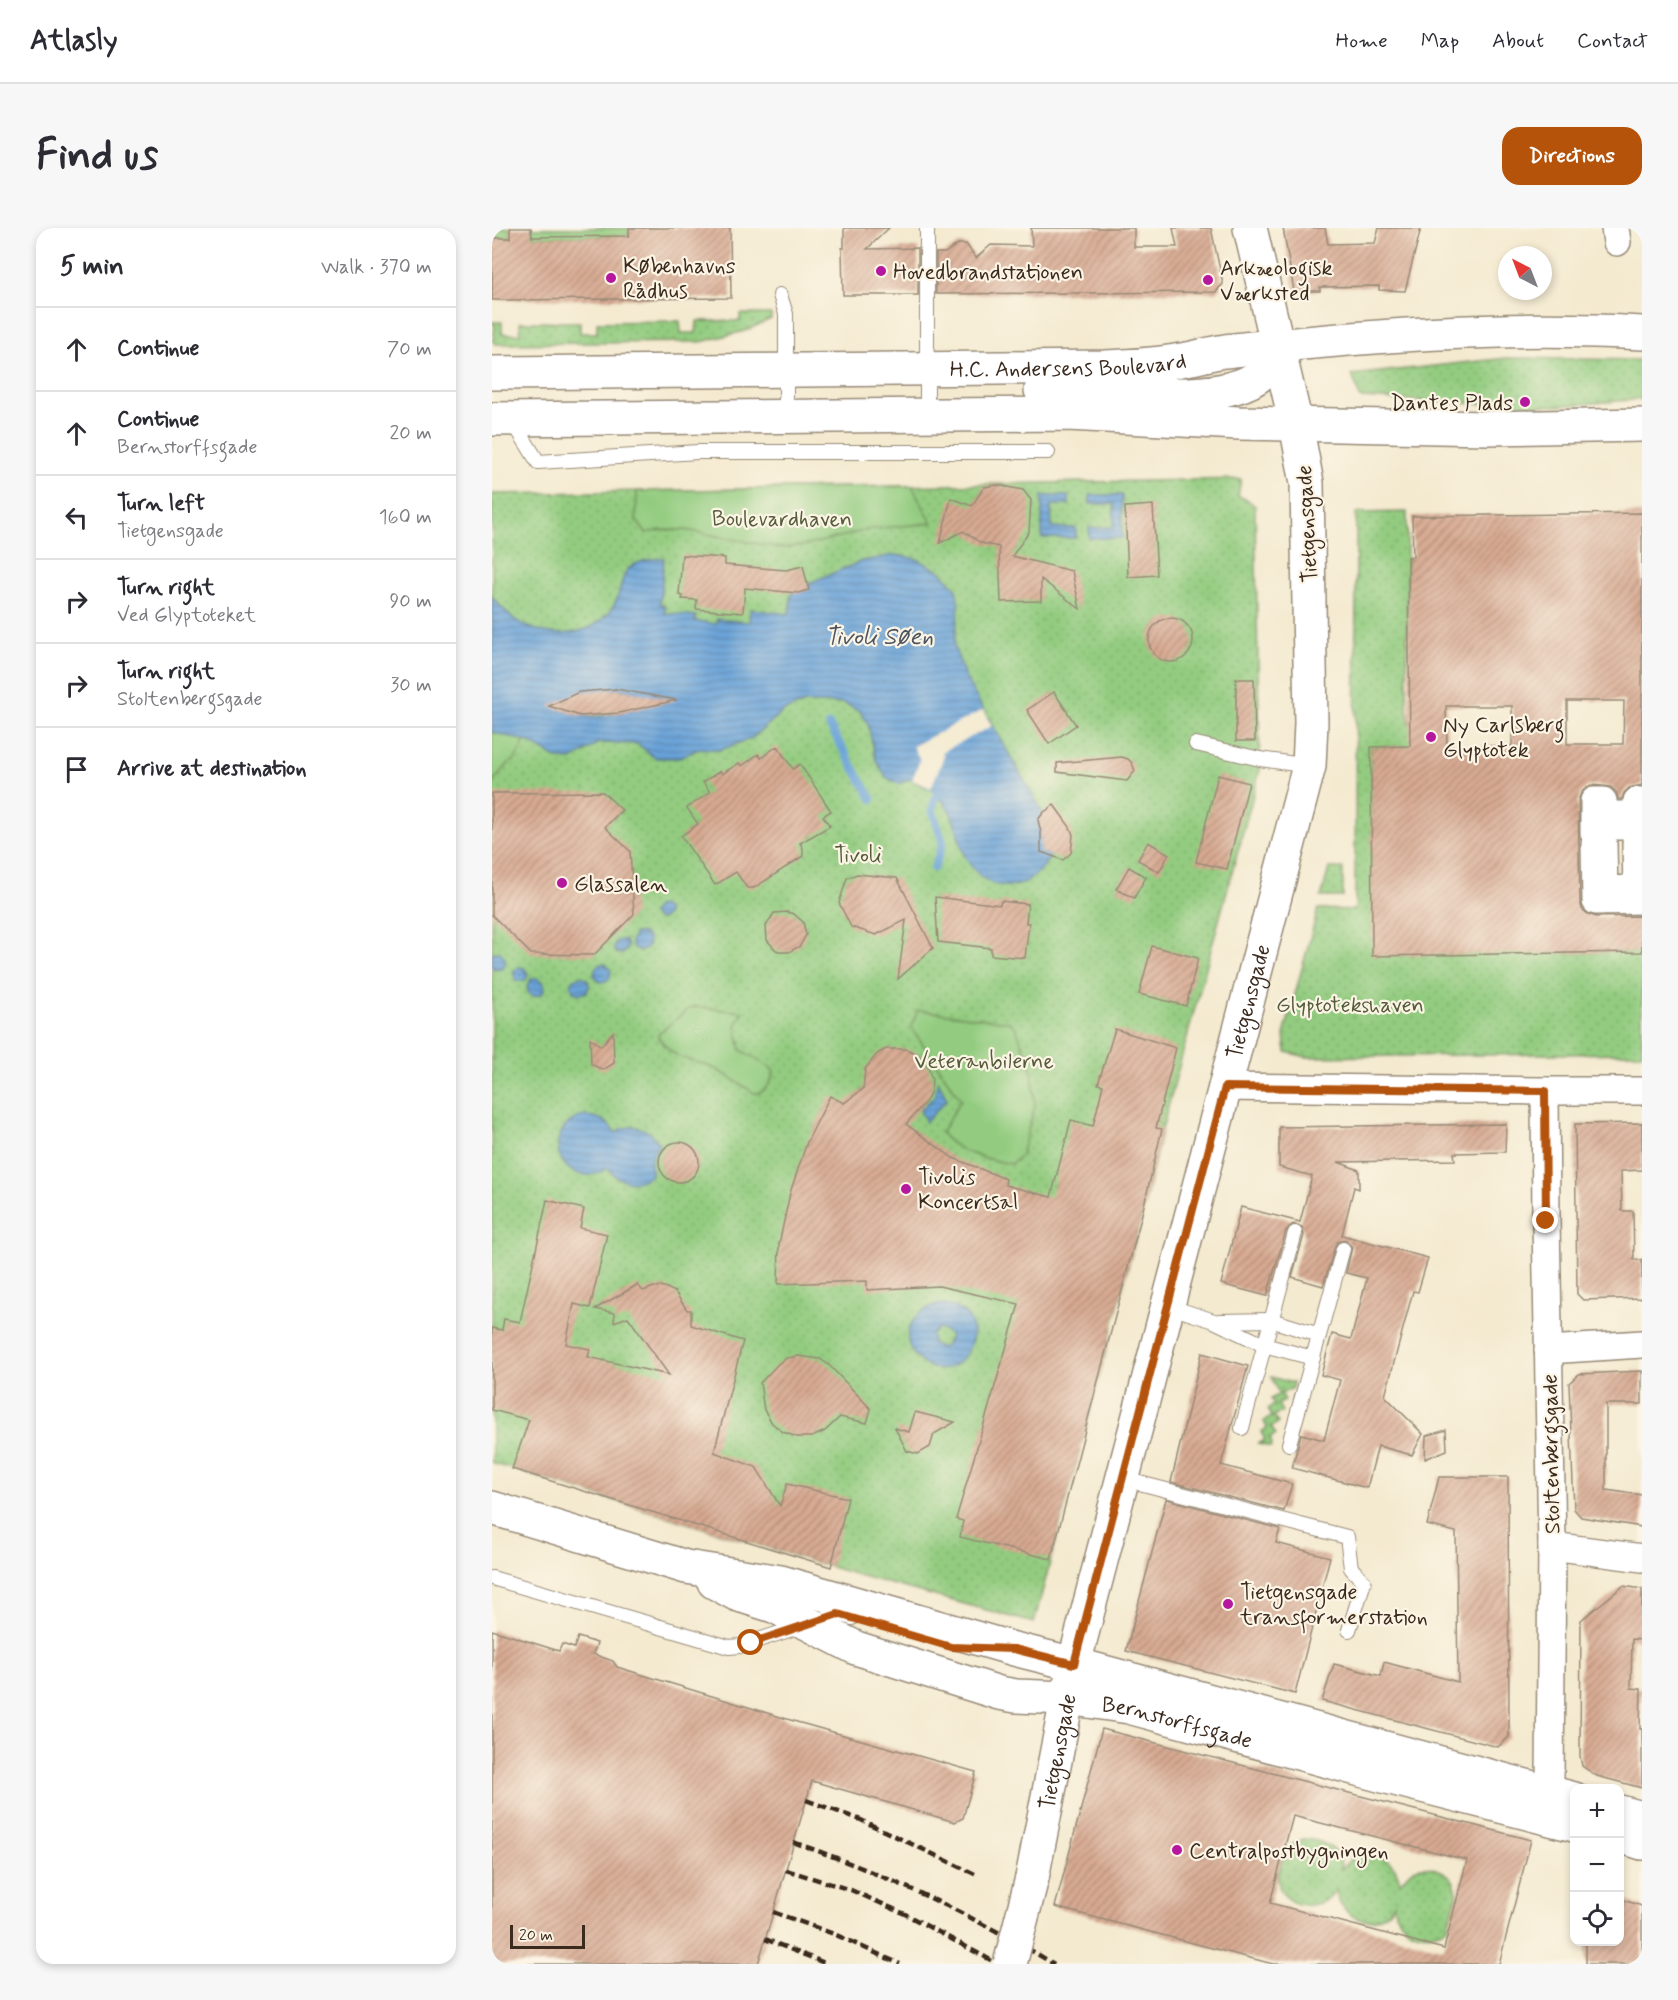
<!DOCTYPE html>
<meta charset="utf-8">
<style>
body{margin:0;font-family:Mynerve,sans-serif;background:#f7f7f7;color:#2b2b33}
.controls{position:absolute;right:18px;bottom:18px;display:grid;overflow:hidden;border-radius:12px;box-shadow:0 3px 9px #0003}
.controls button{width:54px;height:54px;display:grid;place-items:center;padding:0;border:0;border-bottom:2px solid #e1e1e2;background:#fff;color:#2b2b33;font:30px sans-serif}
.compass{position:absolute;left:1006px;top:18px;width:54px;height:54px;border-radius:50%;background:#fff;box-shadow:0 3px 9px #0003;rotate:318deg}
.scale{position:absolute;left:18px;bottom:15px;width:75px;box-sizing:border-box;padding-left:6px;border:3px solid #3b2a1e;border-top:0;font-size:16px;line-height:21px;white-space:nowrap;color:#3b2a1e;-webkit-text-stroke:4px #fcf5e5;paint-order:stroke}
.stop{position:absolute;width:18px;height:18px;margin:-14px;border:4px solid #b45309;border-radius:50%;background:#fff}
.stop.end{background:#b45309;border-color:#fff;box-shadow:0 2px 6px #0008}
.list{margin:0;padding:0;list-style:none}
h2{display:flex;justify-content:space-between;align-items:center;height:78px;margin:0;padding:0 24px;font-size:26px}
h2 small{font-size:20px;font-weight:400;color:#7c7c81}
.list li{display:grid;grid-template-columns:39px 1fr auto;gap:18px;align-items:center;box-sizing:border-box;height:84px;padding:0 24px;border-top:2px solid #e1e1e2}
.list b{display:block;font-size:22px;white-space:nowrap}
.list p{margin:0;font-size:20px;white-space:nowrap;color:#7c7c81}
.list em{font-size:20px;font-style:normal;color:#7c7c81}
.icon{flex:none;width:33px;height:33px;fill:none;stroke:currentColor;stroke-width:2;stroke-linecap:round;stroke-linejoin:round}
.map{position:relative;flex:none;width:1150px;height:1736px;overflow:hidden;border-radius:18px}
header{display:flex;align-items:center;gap:36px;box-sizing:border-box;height:84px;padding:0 30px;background:#fff;border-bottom:2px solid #e1e1e2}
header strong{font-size:28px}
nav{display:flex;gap:33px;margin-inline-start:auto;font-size:21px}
.intro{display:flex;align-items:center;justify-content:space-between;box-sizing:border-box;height:144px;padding:0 36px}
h1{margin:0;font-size:42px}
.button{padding:15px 27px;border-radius:18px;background:#b45309;color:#fff;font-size:21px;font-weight:700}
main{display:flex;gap:36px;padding:0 36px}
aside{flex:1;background:#fff;border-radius:18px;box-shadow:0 3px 9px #0003}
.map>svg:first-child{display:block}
.grass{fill:url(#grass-dots);stroke:#677b4f;stroke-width:1.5}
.garden{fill:#93cc80;stroke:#677b4f;stroke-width:1.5}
.water{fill:url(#water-rules);stroke:#52667b;stroke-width:1.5;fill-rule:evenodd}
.pier{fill:#f4ead0}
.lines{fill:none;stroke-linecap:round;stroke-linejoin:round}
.stream{stroke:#68a2d8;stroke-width:8}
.building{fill:url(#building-hatch);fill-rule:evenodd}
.lane-casing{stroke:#988a77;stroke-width:16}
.street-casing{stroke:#988a77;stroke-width:30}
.secondary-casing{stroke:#988a77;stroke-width:36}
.lane{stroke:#fff;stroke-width:14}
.street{stroke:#fff;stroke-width:27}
.secondary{stroke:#fff;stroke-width:33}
.rail{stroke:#3b2a1e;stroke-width:4.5;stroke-dasharray:9 4.5;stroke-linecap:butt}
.secondary-bridge-casing{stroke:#988a77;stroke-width:36;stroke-linecap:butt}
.secondary-bridge{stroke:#fff;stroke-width:33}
.route{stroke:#b45309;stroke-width:8}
.poi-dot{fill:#b5179e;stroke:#fcf5e5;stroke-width:2}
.labels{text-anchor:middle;stroke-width:4.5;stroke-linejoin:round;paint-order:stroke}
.poi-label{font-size:22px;fill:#3b2a1e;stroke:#fcf5e5;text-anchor:start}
.street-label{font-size:22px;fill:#3b2a1e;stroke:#fcf5e5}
.park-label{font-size:22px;fill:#555b3b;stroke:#fcf5e5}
.water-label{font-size:24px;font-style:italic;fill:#4b545f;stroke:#fcf5e5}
</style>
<header>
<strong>Atlasly</strong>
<nav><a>Home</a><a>Map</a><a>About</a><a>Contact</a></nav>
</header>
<div class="intro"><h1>Find us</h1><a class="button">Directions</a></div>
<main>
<aside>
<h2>5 min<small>Walk · 370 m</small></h2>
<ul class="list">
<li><svg class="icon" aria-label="ahead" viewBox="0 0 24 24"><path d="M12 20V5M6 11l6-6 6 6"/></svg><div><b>Continue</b></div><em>70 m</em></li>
<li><svg class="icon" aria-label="ahead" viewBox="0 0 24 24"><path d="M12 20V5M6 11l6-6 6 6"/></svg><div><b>Continue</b><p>Bernstorffsgade</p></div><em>20 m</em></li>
<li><svg class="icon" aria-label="left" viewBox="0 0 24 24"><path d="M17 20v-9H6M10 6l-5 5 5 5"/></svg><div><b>Turn left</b><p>Tietgensgade</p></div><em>160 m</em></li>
<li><svg class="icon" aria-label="right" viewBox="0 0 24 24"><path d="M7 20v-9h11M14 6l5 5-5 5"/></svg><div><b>Turn right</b><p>Ved Glyptoteket</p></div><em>90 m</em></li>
<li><svg class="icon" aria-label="right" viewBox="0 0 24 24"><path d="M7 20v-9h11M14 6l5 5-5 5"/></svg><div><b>Turn right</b><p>Stoltenbergsgade</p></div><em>30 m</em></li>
<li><svg class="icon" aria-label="arrive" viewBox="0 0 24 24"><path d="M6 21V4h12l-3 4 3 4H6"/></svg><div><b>Arrive at destination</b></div></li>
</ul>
</aside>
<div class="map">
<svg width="1150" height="1736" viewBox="0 0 1150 1736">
<defs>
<pattern id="grass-dots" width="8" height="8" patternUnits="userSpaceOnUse" patternTransform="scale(1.5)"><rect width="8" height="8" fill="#93cc80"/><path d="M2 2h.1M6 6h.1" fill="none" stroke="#80af6e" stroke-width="1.8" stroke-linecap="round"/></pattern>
<pattern id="water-rules" width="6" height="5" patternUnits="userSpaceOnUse" patternTransform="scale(1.5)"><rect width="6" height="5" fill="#68a2d8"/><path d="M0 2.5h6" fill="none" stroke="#5784af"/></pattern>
<pattern id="building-hatch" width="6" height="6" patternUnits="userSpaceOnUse" patternTransform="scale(1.5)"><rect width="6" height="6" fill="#d8aa93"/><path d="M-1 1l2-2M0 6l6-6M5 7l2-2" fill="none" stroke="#b08b77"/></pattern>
</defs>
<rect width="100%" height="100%" fill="#fcf5e5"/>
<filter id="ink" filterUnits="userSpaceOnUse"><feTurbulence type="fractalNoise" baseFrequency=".0167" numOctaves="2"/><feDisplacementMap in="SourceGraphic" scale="12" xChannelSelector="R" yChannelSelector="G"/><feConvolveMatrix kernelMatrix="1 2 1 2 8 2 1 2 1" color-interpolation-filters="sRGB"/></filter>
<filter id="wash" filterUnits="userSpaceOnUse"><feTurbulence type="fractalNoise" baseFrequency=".008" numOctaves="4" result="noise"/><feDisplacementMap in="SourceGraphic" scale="24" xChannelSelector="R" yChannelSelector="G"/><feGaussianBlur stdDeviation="1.35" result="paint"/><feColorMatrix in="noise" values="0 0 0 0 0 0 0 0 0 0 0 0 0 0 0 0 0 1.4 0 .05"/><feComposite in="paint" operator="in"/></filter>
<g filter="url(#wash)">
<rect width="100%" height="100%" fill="#f4ead0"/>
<g class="grass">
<path d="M248 86H279V91L253 103 209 114 3 116 1 113 3 98 0 94H10V106H28V94H88V105H105V94L188 93 189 105H204L205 93H248Z"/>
<path d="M1015 130 1150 132V171L1065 178 1010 177 868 170 860 147Z"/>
<path d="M749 251 746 268 756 272 763 278 768 542 670 901 649 990 542 1395 362 1346 0 1235V266Z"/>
<path d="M915 284V481L923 518 879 519 881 727 1150 724V825L814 829 794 824 792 807 826 681 863 682 864 285Z"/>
<path d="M837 640H851V669H829Z"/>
<path d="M779 1149 801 1155 800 1160 789 1166 793 1172 786 1176 790 1184 782 1188 786 1195 779 1199 784 1207 778 1210 780 1216 779 1219 766 1216 773 1212 769 1204 775 1200 772 1193 780 1189 776 1181 782 1177 779 1171 787 1166Z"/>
<path d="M812 1611C830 1612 850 1620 849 1641L863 1627C885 1621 905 1633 908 1655 912 1651 916 1644 922 1641 935 1635 959 1643 963 1657 968 1668 958 1688 955 1699 933 1714 905 1702 902 1676 884 1704 849 1693 844 1662 829 1685 789 1682 786 1652 785 1646 788 1639 790 1633 792 1622 801 1613 812 1611Z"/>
</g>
<g class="garden">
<rect x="0" y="0" width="18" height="10"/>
<path d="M39 0H137V8L40 9Z"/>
<path d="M420 258 440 295 379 301 315 317 289 320 193 302H170L154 305 144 292 145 263Z"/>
<path d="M0 504 33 513 22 533H19L0 555Z"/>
<path d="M203 779 251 784 244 798 249 822 278 839 282 844C279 854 274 866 262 865 249 856 236 847 221 840 196 829 184 835 166 808L167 805 198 780Z"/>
<path d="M426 782 517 794 524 800 540 844 543 878 529 927 519 936C495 931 466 926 449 905L469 872 419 799Z"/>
</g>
<g class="water">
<path d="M598 267H630V310H597V300L622 299V276H598Z"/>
<path d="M550 268H577V277H559L560 300H584V310H550Z"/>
<path d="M403 327 425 331 448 343 464 360 467 378 462 418 474 451 558 597C561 616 564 625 550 640 525 669 492 662 474 630 466 615 466 596 457 582 446 564 436 559 418 551L406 556 394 549 384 532 376 496 368 483 351 475H313L292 483 260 510 228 522 209 520 186 530H163L146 516 106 515 80 532 66 531 37 514 0 504V368C8 378 18 390 30 396 61 412 101 409 121 379 128 368 128 354 134 344 143 332 160 331 172 330L168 376 173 378V385L204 388 203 393 224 396 225 391 257 394 258 381 297 386 300 362 370 333ZM124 461 144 465 164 473C139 484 89 499 68 477Z"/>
<path d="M169 678 175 682V687L168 692 162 689 160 685 164 679Z"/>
<path d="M149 705 155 709 157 715 154 721 148 723 140 719 139 713 143 706Z"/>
<path d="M127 712H132L136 718 131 726 124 725 122 721 123 715Z"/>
<path d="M8 724 13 730V736L9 741 0 740V725Z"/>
<path d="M108 736H114L119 743 118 749 114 753 108 754 102 747 104 739Z"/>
<path d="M27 739 32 740 36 746 35 750 31 753H24L21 744Z"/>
<path d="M89 748 96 752 97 758 95 764 86 766 81 763 79 757 82 751Z"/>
<path d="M45 750 51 754 53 760 50 766 41 768 36 764 35 758 39 751Z"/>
<path d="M446 853 455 871 434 894 428 882 442 869Z"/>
<path d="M90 888C105 888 115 892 123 905 139 894 157 898 167 916L159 931V947C145 958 126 955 116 940 74 968 42 905 90 888Z"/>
<path d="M445 1076C516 1079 466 1173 425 1130 405 1108 421 1084 445 1076ZM446 1101 455 1104 458 1108 454 1117 450 1120 441 1116 439 1107Z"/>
</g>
<path class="pier" d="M491 482 500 498 450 524 452 528 439 560 420 552 428 532 421 518Z"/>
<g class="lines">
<g class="stream">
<path d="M337 497 380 571"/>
<path d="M442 640 451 615 440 581 445 566"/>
</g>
</g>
<g id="blocks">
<g class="building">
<path d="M18 0H39L40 9 137 8V0H238L239 70 0 72V10H18Z"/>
<path d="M352 0H397L375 21 426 20V67H351L350 20H352Z"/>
<path d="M539 0H642V19H685L681 0H719L731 56 724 64 444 66V25H453L466 16H474L484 30 499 17 540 18Z"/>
<path d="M791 0H833L836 16 883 15 887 0H929L913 63 887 62V58L828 59V63H802Z"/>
<path d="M505 257 531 262 539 272 537 304 520 328 580 343 588 381 549 351V373L509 374 507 319 489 315 471 303 448 315 459 270 480 278 492 259Z"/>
<path d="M661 277 665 347 636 349 633 279Z"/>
<path d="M1150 285V557L1137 560 1132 565 1130 571H1126L1125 565 1119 559 1101 557 1095 559 1089 565 1086 573 1088 673 1090 681 1096 686 1104 689 1150 688V724L880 728 879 519 918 518 916 329H921L920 288ZM1075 473H1132L1131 516H1075ZM954 478H1020V518H955Z"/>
<path d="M190 327 233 330V337L269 340 294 342 311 338 317 362 306 365 253 360 251 385 204 381 205 372 190 371 191 368 187 367Z"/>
<circle cx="679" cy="412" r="22"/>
<path d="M744 451H762L763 513H744Z"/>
<path d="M124 461 185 472 127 485 88 488 57 478 87 464Z"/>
<path d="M562 464 584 497 557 516 535 482Z"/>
<path d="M285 518 301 541 308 536 339 583 331 588 338 598 308 615 311 620V628L262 660H255L244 644 223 657 189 608 206 596 195 580 218 564 211 554 228 543 230 546 247 535 250 538 266 526 269 530Z"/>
<path d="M630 529 636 531 640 535 643 543 635 553 565 544V535Z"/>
<path d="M726 547 757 555 735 641 704 634Z"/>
<path d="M111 564 130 582 113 599 138 623 142 686 102 727 39 726 0 687V565Z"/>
<path d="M562 577 578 599 581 607 579 625 571 632 549 624V605L546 592 551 585Z"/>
<path d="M656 614 677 626 667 644 646 632Z"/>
<path d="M637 639 654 649 642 670 624 661Z"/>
<path d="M365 646 405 650 441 720 406 751 414 692 384 707 359 699 347 675 355 650Z"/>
<path d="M443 669 508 677 509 673 536 676 534 695H537L533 730 499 727V720L446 714Z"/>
<path d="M295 684 302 686 311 694 314 707 308 718 297 724H290L284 722 275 712 274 698 282 685Z"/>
<path d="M660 718 706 730 694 778 647 766Z"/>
<path d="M623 801 684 820 664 900 670 901 649 990 559 1331 468 1309 471 1293 464 1291 527 1076 447 1058 375 1062V1053L286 1056 287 1016 298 965 315 914 338 868 352 875 371 861 373 841 385 826 394 821H414L424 825 432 833 437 842 440 852 439 863 434 873 414 896 461 930 514 951 513 957 559 969 579 892 601 898 611 857 606 856Z"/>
<path d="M121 804 122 835 111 842 99 836 98 810 109 818Z"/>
<path d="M1150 895V942L1129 943 1130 983H1141L1142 1032H1150V1070L1091 1072 1085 1066 1083 896Z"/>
<path d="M1014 896 1013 924 962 925 963 932 846 934 867 942V961L862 959 850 1007 936 1030 926 1064 921 1063 893 1168 931 1206 920 1227 886 1218 875 1260 800 1240 809 1206 832 1212 848 1152 829 1147 840 1106 859 1111 875 1050 854 1045 860 1019 853 1012 845 1014 843 1018 831 1058 800 1049 812 1007 810 999 801 996 794 1003 775 1068 729 1056 749 979 808 994 820 948 787 939V899Z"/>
<circle cx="187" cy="934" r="20"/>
<path d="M55 972 92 981 88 1000 115 1006 98 1080 82 1076 74 1116 98 1121 96 1129 177 1147 136 1089 122 1094 123 1085 103 1081 145 1057 151 1063 162 1059H173L183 1064 195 1082H199V1097L251 1113 222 1224 264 1239 288 1278 295 1256 356 1270 339 1339 20 1241 37 1192 0 1182V1100L10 1102 12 1091 28 1094Z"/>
<path d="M710 1125 756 1138 729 1237 800 1256 792 1283 679 1254Z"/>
<path d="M306 1128 328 1131 337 1137 379 1181 375 1195 348 1189 333 1203 320 1209H305L291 1204 280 1195 272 1182 268 1155 286 1136 295 1130Z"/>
<path d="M1150 1143V1176H1114V1262L1150 1267V1299L1089 1289 1082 1281 1077 1155 1087 1146Z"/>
<path d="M423 1184 463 1194 442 1206 438 1219 426 1226 415 1223 403 1200 417 1204Z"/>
<path d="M954 1202 955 1222 933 1231 934 1208Z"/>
<path d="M947 1249H1016L1017 1509 1006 1519 830 1473 842 1436 889 1448 892 1434 966 1454 964 1304 935 1297Z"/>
<path d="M674 1271 788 1301 784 1315 838 1329 803 1466 634 1423Z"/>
<path d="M1131 1358 1150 1361V1412L1140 1411 1139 1460 1149 1461 1148 1501H1150V1560L1105 1548 1090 1538 1088 1528 1089 1392Z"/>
<path d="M0 1402 67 1423 70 1416 82 1420 86 1409 105 1415 101 1426 121 1433 125 1439 305 1494 484 1544 471 1590 463 1594 320 1553 266 1736H0Z"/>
<path d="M610 1501 1039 1612 1007 1736H781L563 1679ZM801 1588 975 1632 952 1721 778 1675Z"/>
<path d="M1128 1671 1150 1678V1736H1094V1713H1128Z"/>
</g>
</g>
</g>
<g filter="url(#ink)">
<use href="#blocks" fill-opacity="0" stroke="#988a77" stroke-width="1.5"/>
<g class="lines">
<g class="lane-casing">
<g id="lane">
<path d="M288 67 294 86V188"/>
<path d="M435 187V0"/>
<path d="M20 192 46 234 206 224H556"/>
<path d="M704 516 768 531 817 538"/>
<path d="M676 1078 722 1093 772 1117 821 1130"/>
<path d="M727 1093 779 1092 827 1107"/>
<path d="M750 1200 803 1005"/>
<path d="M797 1216 851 1021"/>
<path d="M632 1251 855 1309 859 1340 872 1354 857 1402"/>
<path d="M0 1350 237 1419 248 1418 346 1386 360 1390"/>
</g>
</g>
<g class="street-casing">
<g id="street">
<path d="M1123 0 1125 14"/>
<path d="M1150 573H1145V587H1110L1111 573H1102V605H1111V592H1125L1124 598H1132V593H1143V604H1150"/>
<path d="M1150 615H1144L1145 661 1112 662 1111 616H1103L1104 673 1150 672"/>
<path d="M733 859 1053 863H1150"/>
<path d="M1056 1122 1150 1116"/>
<path d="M1060 1318 1150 1330"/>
<path d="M1052 1584 1057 1565 1058 1550 1060 1318 1054 993 1053 863"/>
</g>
</g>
<g class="secondary-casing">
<g id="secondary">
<path id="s1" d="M0 145 612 139C638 138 663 137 689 132 704 130 718 125 733 123 872 108 1011 97 1150 105"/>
<path d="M549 162C562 162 574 162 586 162 631 164 734 177 769 146 777 139 780 128 785 118"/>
<path d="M0 191 576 186 747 195 996 200 1150 197"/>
<path d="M0 1280 194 1339 289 1354 522 1421 582 1436 1082 1571"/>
<path id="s2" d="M222 1354 244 1366 282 1378 364 1420 507 1465 524 1468 575 1470 637 1479 891 1548 1082 1597"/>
<path d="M1128 1584 1150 1590"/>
<path d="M1128 1608 1150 1615"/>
<path id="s3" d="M540 1650 582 1436 817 538 819 495 815 255 804 196 758 0"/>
</g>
</g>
<use href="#lane" class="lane"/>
<use href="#street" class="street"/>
<use href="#secondary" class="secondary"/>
<g class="rail">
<path d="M314 1572 369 1592 485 1647"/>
<path d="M301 1614C392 1646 479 1686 562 1736"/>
<path d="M294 1642 359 1662 413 1686 506 1736"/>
<path d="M281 1684 342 1706 408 1736"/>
<path d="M273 1711 335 1736"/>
</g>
<g class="secondary-bridge-casing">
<path id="secondary-bridge" d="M518 1736 540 1650"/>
</g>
<use href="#secondary-bridge" class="secondary-bridge"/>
</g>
</g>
<g class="lines" filter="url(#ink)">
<path class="route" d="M259 1415 346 1386 459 1419 522 1421 582 1436 733 859 1053 863 1054 993"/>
</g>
<g class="poi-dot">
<circle cx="389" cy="43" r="6"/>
<circle cx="119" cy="50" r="6"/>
<circle cx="716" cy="52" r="6"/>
<circle cx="1033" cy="174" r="6"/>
<circle cx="939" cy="509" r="6"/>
<circle cx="70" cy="655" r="6"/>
<circle cx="414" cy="961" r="6"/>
<circle cx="736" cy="1376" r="6"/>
<circle cx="685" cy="1622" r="6"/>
</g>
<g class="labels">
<g class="poi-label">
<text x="131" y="45">Københavns<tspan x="131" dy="25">Rådhus</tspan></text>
<text x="728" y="47">Arkæologisk<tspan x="728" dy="25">Værksted</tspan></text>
<text x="401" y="51">Hovedbrandstationen</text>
<text x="1021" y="182" text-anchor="end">Dantes Plads</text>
<text x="951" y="504">Ny Carlsberg<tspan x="951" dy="25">Glyptotek</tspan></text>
<text x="82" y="663">Glassalen</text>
<text x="426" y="956">Tivolis<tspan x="426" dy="25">Koncertsal</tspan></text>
<text x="748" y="1371">Tietgensgade<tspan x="748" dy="25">transformerstation</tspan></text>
<text x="697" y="1630">Centralpostbygningen</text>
</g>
<g class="street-label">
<text dy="8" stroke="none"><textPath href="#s1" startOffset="576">H.C. Andersens Boulevard</textPath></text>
<text transform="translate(814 296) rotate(-93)" y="8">Tietgensgade</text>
<text dy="8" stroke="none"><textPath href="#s3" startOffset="903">Tietgensgade</textPath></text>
<text transform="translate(1058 1226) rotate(-91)" y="8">Stoltenbergsgade</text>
<text dy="8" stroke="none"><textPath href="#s2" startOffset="488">Bernstorffsgade</textPath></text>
<text dy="8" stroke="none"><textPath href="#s3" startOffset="129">Tietgensgade</textPath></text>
</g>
<g class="park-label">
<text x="290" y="298">Boulevardhaven</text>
<text x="366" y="634">Tivoli</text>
<text x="858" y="784">Glyptotekshaven</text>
<text x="492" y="840">Veteranbilerne</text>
</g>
<g class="water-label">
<text x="387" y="416">Tivoli Søen</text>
</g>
</g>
</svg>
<div class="controls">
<button>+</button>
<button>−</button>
<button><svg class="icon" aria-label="locate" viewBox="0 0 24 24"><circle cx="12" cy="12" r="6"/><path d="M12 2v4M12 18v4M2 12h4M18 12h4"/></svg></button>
</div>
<svg class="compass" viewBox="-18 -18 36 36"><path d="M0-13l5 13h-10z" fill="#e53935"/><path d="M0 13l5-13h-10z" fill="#7c7c81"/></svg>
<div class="scale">20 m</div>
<div class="stop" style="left:259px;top:1415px"></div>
<div class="stop end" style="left:1054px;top:993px"></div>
</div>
</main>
